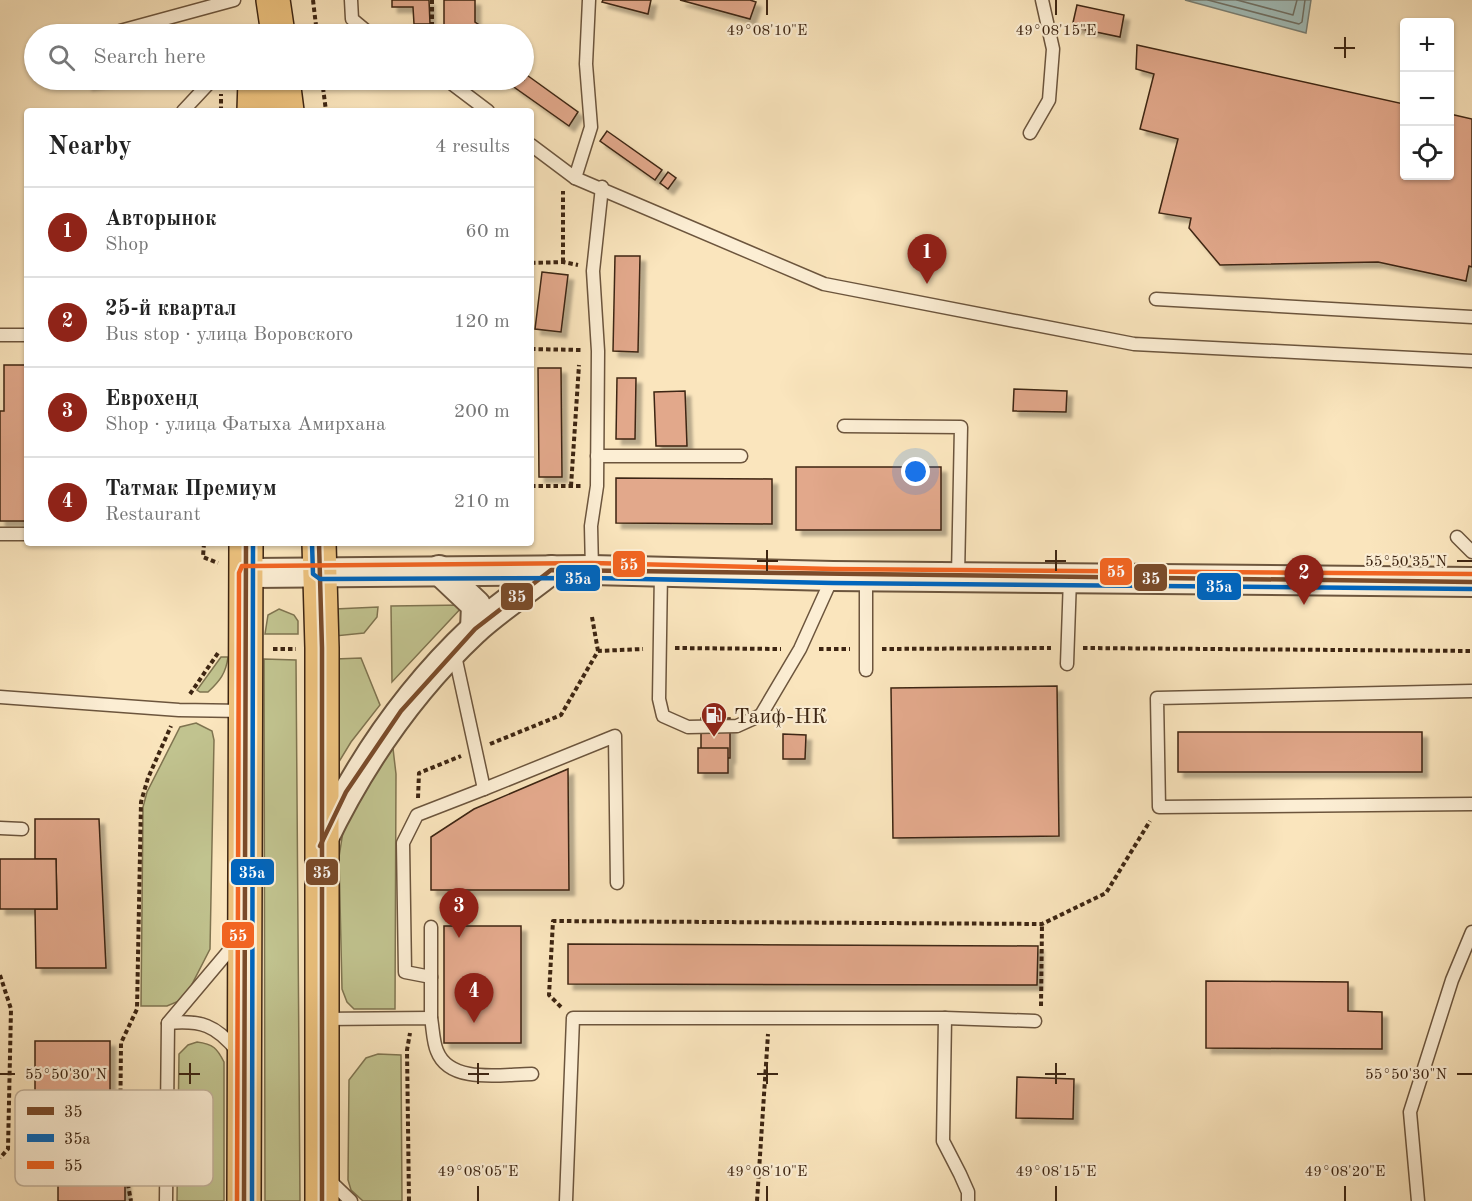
<!DOCTYPE html>
<meta charset="utf-8">
<style>
body{margin:0;font-family:"Old Standard TT",serif;background:#f2f2f2;color:#222}
.controls{position:absolute;right:18px;top:18px;display:grid;overflow:hidden;border-radius:6px;box-shadow:0 2px 4px #0004}
.controls button{width:54px;height:54px;display:grid;place-items:center;padding:0;border:0;border-bottom:2px solid #e0e0e0;background:#fff;color:#222;font:30px sans-serif}
.you{position:absolute;left:916px;top:472px;width:21px;height:21px;margin:-15px;border:4px solid #fff;border-radius:50%;background:#1a73e8;box-shadow:0 0 0 9px #1a73e833}
.badge{display:grid;place-items:center;width:39px;height:39px;border-radius:50%;background:#8f2418;color:#fff;font-size:20px;font-weight:700}
.pin{position:absolute;translate:-50% -50px;filter:drop-shadow(0 2px 3px #0008)}
.pin::after{content:'';position:absolute;top:32px;width:21px;height:18px;background:inherit;clip-path:polygon(0 0,100% 0,50% 100%)}
.list{margin:0;padding:0;list-style:none}
h2{display:flex;justify-content:space-between;align-items:center;height:78px;margin:0;padding:0 24px;font-size:26px}
h2 small{font-size:20px;font-weight:400;color:#767676}
.list li{display:grid;grid-template-columns:39px 1fr auto;gap:18px;align-items:center;box-sizing:border-box;height:90px;padding:0 24px;border-top:2px solid #e0e0e0}
.list b{display:block;font-size:22px;white-space:nowrap}
.list p{margin:0;font-size:20px;white-space:nowrap;color:#767676}
.list em{font-size:20px;font-style:normal;color:#767676}
.icon{flex:none;width:33px;height:33px;fill:none;stroke:currentColor;stroke-width:2;stroke-linecap:round;stroke-linejoin:round}
.map{position:relative;flex:none;width:1472px;height:1201px;overflow:hidden}
.search{position:absolute;background:#fff;box-shadow:0 2px 4px #0004;left:24px;top:24px;width:510px;height:66px;display:flex;align-items:center;gap:15px;box-sizing:border-box;padding:0 21px;border-radius:33px;color:#767676;font-size:22px}
.panel{position:absolute;background:#fff;box-shadow:0 2px 4px #0004;left:24px;top:108px;width:510px;height:438px;border-radius:6px}
.map>svg:first-child{display:block}
.green{fill:#c1c38f;stroke:#7f7450;stroke-width:1.5}
.water{fill:#a1bdb9;stroke:#798076;stroke-width:1.5}
.lines{fill:none;stroke-linecap:round;stroke-linejoin:round}
.shore{stroke:#6f7166;stroke-width:1.5}
.building{fill:#e2a88b;stroke:#3d2512;stroke-width:1.5;filter:url(#shadow)}
.service-casing{stroke:#6c553d;stroke-width:15}
.tertiary-casing{stroke:#6c553d;stroke-width:32}
.primary-casing{stroke:#3d2512;stroke-width:36}
.path{stroke:#3d2512;stroke-width:4;stroke-dasharray:4.5 3;stroke-linecap:butt}
.service{stroke:#fceed4;stroke-width:12}
.tertiary{stroke:#fceed4;stroke-width:28}
.primary{stroke:#edc27e;stroke-width:33}
.bus-1-casing{stroke:#fceed4;stroke-width:9}
.bus-2-casing{stroke:#fceed4;stroke-width:9}
.bus-3-casing{stroke:#fceed4;stroke-width:9}
.bus-1{stroke:#7a4b2a;stroke-width:4.5}
.bus-2{stroke:#0065bd;stroke-width:4.5}
.bus-3{stroke:#f26522;stroke-width:4.5}
.ticks{fill:none;stroke:#3d2512;stroke-width:2}
.labels{text-anchor:middle;stroke-width:4.5;stroke-linejoin:round;paint-order:stroke}
.poi-label{font-size:22px;fill:#3d2512;stroke:#fceed4;text-anchor:start}
.key{fill:#fceed4;stroke:#c3b29a;stroke-width:1.5}
.key-label{font-size:16px;fill:#3d2512}
.ticks-label{font-size:15px;text-anchor:middle;fill:#3d2512;stroke:#fceed4;stroke-width:4.5;stroke-linejoin:round;paint-order:stroke}
.line-badge{stroke:#fceed4;stroke-width:2}
.badge-label{font-size:16px;text-anchor:middle;font-weight:bold;fill:#fff}
</style>
<div class="map">
<svg width="1472" height="1201" viewBox="0 0 1472 1201">
<defs>
<filter id="shadow"><feDropShadow dx="5.5" dy="5.5" stdDeviation="1.5" flood-color="#0004"/></filter>
</defs>
<rect width="100%" height="100%" fill="#fae5bd"/>
<filter id="stains"><feTurbulence type="fractalNoise" baseFrequency=".00333" numOctaves="4"/><feColorMatrix values="0 0 0 0 .2 0 0 0 0 .09 0 0 0 0 .02 0 0 0 .5 -.17"/></filter>
<radialGradient id="worn" r=".72"><stop offset=".6" stop-color="#630" stop-opacity="0"/><stop offset="1" stop-color="#630" stop-opacity=".3"/></radialGradient>
<g class="green">
<path d="M464 605 392 682 391 606Z"/>
<path d="M378 607 377 617 364 633 335 636V609Z"/>
<path d="M279 609 294 615 298 621V634H265L268 615Z"/>
<path d="M221 657H228C226 673 220 681 208 692H200L197 690Z"/>
<path d="M361 658 380 705 351 742 337 765 335 659Z"/>
<path d="M264 659 296 660 300 1201H265Z"/>
<path d="M196 723 212 731 214 740 210 949 190 988 179 1001 167 1006H141L143 807 147 792 180 727Z"/>
<path d="M392 740 396 774 395 1009H354L347 1002 342 989 339 857 345 819Z"/>
<path d="M197 1042C213 1044 217 1048 224 1062V1201H177L179 1054 188 1045Z"/>
<path d="M378 1054 401 1055 402 1201H363L351 1190 348 1180 349 1080 366 1058Z"/>
</g>
<path class="water" d="M1185 0H1311L1306 33Z"/>
<g class="lines">
<g class="shore">
<path d="M1208 0 1299 24 1302 22 1305 0"/>
<path d="M1237 0 1293 15 1297 0"/>
</g>
</g>
<g class="building">
<path d="M392 0H429L430 24H414L413 7H392Z"/>
<path d="M444 0H475V22L493 34H444Z"/>
<path d="M603 0H651L648 14 602 2Z"/>
<path d="M680 0H750L756 2 750 19Z"/>
<path d="M1077 5 1124 15 1120 37 1072 27Z"/>
<path d="M1137 45 1404 104V176H1450V114L1472 119V267L1469 266 1466 281 1378 262 1220 265 1189 228 1191 218 1159 213 1178 139 1140 129 1154 74 1136 69Z"/>
<path d="M524 73 578 112 569 126 504 80H524Z"/>
<path d="M86 80H116L87 85Z"/>
<path d="M607 131 662 170 655 180 600 141Z"/>
<path d="M668 172 676 178 668 189 660 183Z"/>
<path d="M615 256H640L638 352 613 351Z"/>
<path d="M542 272 568 275 561 332 535 329Z"/>
<path d="M4 365H27V521H0V411H4Z"/>
<path d="M538 368H561L562 477H539Z"/>
<path d="M617 378H636L635 439H616Z"/>
<path d="M1014 389 1067 391 1066 412 1013 411Z"/>
<path d="M685 391 687 446H656L654 392Z"/>
<rect x="796" y="467" width="145" height="63"/>
<path d="M616 478 772 479V524L616 523Z"/>
<path d="M1057 686 1059 836 893 838 891 688Z"/>
<rect x="701" y="718" width="29" height="40"/>
<rect x="1178" y="732" width="244" height="40"/>
<path d="M783 734 806 735 805 759H783Z"/>
<rect x="698" y="748" width="30" height="25"/>
<path d="M568 769 569 890H431V837L474 809Z"/>
<path d="M35 819H99L106 968H36L35 909H57L56 859H35Z"/>
<path d="M0 859H56L57 909H0Z"/>
<rect x="444" y="926" width="77" height="117"/>
<path d="M568 944 1038 946 1037 985 568 984Z"/>
<path d="M1206 981 1348 982V1011L1382 1012V1049L1206 1048Z"/>
<rect x="35" y="1041" width="75" height="89"/>
<path d="M1017 1077 1074 1079 1073 1119 1016 1118Z"/>
<rect x="58" y="1174" width="67" height="27"/>
</g>
<g class="lines">
<g class="service-casing">
<g id="service">
<path d="M351 0 352 19 370 34"/>
<path d="M120 31 234 0"/>
<path d="M447 80 488 111"/>
<path d="M183 111 212 80"/>
<path d="M1030 133 1049 100 1053 49 1042 0"/>
<path d="M531 145 575 178 824 284 1134 344 1472 361"/>
<path d="M575 178 591 127 586 64 589 0"/>
<path d="M1156 299 1472 317"/>
<path d="M0 335H27"/>
<path d="M844 426 961 427 958 576"/>
<path d="M597 456H741"/>
<path d="M0 534H27"/>
<path d="M1457 537 1472 552"/>
<path d="M592 570 591 526 597 486 598 351 593 271 602 187"/>
<path d="M661 572 659 699 663 716 688 727 737 726 761 715 800 649 833 576"/>
<path d="M866 576V670"/>
<path d="M1067 664 1070 578"/>
<path d="M1472 691 1157 698 1159 807 1472 804"/>
<path d="M0 697 179 710 244 711"/>
<path d="M484 789 615 736 617 883"/>
<path d="M0 828 22 829"/>
<path d="M431 927V1018"/>
<path d="M431 977 405 972 403 843 417 815 484 789 454 651"/>
<path d="M945 1018 1035 1021"/>
<path d="M322 1019 431 1018C433 1029 433 1042 437 1051 450 1085 504 1074 532 1074"/>
<path d="M168 1023C201 1020 216 1025 237 1051"/>
<path d="M57 1152 166 1153"/>
<path d="M328 1179 351 1201"/>
<path d="M166 1201 168 1023 238 940"/>
<path d="M566 1201 573 1018H945L943 1141 960 1174 968 1192V1201"/>
<path d="M1418 1201 1410 1112 1452 980 1472 932"/>
</g>
</g>
<g class="tertiary-casing">
<g id="tertiary">
<path d="M439 570 476 605 475 629"/>
<path d="M246 573 592 570 833 576 1472 582"/>
<path d="M322 842C360 763 410 690 474 630 498 608 526 590 551 570"/>
</g>
</g>
<g class="primary-casing">
<g id="primary">
<path d="M273 0 278 34"/>
<path d="M283 80 287 111"/>
<path d="M254 111 255 80"/>
<path d="M319 543 322 648V1201"/>
<path d="M244 1201 246 543"/>
</g>
</g>
<g class="path">
<path d="M313 0 317 34"/>
<path d="M432 34V0"/>
<path d="M322 80 326 111"/>
<path d="M221 111V94"/>
<path d="M563 262V191"/>
<path d="M531 263 563 262 578 265"/>
<path d="M531 349 581 350"/>
<path d="M531 486H581"/>
<path d="M571 486 579 365"/>
<path d="M204 543 203 557 218 563"/>
<path d="M592 617 598 651"/>
<path d="M675 648 781 649"/>
<path d="M1083 648 1472 651"/>
<path d="M273 649H296"/>
<path d="M819 649H850"/>
<path d="M882 649 1051 648"/>
<path d="M190 694 218 653"/>
<path d="M490 744 561 715 598 651 643 649"/>
<path d="M418 798 419 773 461 756"/>
<path d="M0 975 11 1009 8 1149 0 1158"/>
<path d="M1041 1006 1042 924"/>
<path d="M561 1007 549 995 553 921 1042 924 1106 893 1150 821"/>
<path d="M120 1138 121 1043 137 1009 141 802 148 778 171 726"/>
<path d="M125 1169 131 1201"/>
<path d="M409 1201 407 1050 410 1033"/>
<path d="M757 1201 768 1034"/>
</g>
<use href="#service" class="service"/>
<use href="#tertiary" class="tertiary"/>
<use href="#primary" class="primary"/>
<g class="bus-1-casing">
<g id="bus-1">
<path d="M319 543 322 648V1201"/>
<path d="M320 846 346 792 401 711 475 629 551 570 1472 582"/>
<path d="M244 1201 246 543"/>
</g>
</g>
<g class="bus-2-casing">
<g id="bus-2">
<path d="M312 543 313 574 320 579 592 578 833 583 1472 589"/>
<path d="M252 1201 253 543"/>
</g>
</g>
<g class="bus-3-casing">
<path id="bus-3" d="M237 1201 239 573 242 566 592 563 833 569 1472 574"/>
</g>
<use href="#bus-1" class="bus-1"/>
<use href="#bus-2" class="bus-2"/>
<use href="#bus-3" class="bus-3"/>
</g>
<path class="ticks" d="M767 0V15M1056 0V15M1345 37V58M1334 48H1355M767 550V571M1056 550V571M757 561H778M1045 561H1066M1457 561H1472M190 1063V1084M478 1063V1084M767 1063V1084M1056 1063V1084M0 1074H15M179 1074H200M468 1074H489M757 1074H778M1045 1074H1066M1457 1074H1472M478 1186V1201M767 1186V1201M1056 1186V1201M1345 1186V1201"/>
<defs>
<g id="fuel-pin" transform="scale(1.35)"><path d="M0 17L-7.5 6A9.5 9.5 0 1 1 7.5 6Z" fill="#8f2418" stroke="#fceed4"/><path d="M-5.5-6h7V0h2V4h1.3V-2.5L3-4.5l.8-.8L6-3V5H2.5V1h-1V6h-7ZM-4.2-4.7v3.2H.2V-4.7Z" fill="#fff"/></g>
</defs>
<g fill-rule="evenodd">
<use href="#fuel-pin" x="714" y="715"/>
</g>
<g class="labels">
<g class="poi-label">
<text x="734" y="723">Таиф-НК</text>
</g>
</g>
<rect x="15" y="1090" width="198" height="96" rx="9" class="key"/>
<rect x="27" y="1107" width="27" height="8" fill="#7a4b2a"/>
<rect x="27" y="1134" width="27" height="8" fill="#0065bd"/>
<rect x="27" y="1161" width="27" height="8" fill="#f26522"/>
<g class="key-label">
<text x="64" y="1117">35</text>
<text x="64" y="1144">35a</text>
<text x="64" y="1171">55</text>
</g>
<g class="ticks-label">
<text x="767" y="35">49°08'10"E</text>
<text x="1056" y="35">49°08'15"E</text>
<text x="1406" y="566">55°50'35"N</text>
<text x="66" y="1079">55°50'30"N</text>
<text x="1406" y="1079">55°50'30"N</text>
<text x="478" y="1176">49°08'05"E</text>
<text x="767" y="1176">49°08'10"E</text>
<text x="1056" y="1176">49°08'15"E</text>
<text x="1345" y="1176">49°08'20"E</text>
</g>
<g class="line-badge">
<rect x="612" y="550" width="34" height="28" rx="6" fill="#f26522"/>
<rect x="1099" y="557" width="34" height="29" rx="6" fill="#f26522"/>
<rect x="1133" y="563" width="35" height="29" rx="6" fill="#7a4b2a"/>
<rect x="555" y="564" width="46" height="28" rx="6" fill="#0065bd"/>
<rect x="1196" y="572" width="46" height="29" rx="6" fill="#0065bd"/>
<rect x="500" y="582" width="34" height="29" rx="6" fill="#7a4b2a"/>
<rect x="305" y="858" width="34" height="28" rx="6" fill="#7a4b2a"/>
<rect x="230" y="858" width="45" height="28" rx="6" fill="#0065bd"/>
<rect x="221" y="921" width="34" height="28" rx="6" fill="#f26522"/>
</g>
<g class="badge-label">
<text x="629" y="570">55</text>
<text x="1116" y="577">55</text>
<text x="1151" y="584">35</text>
<text x="578" y="584">35a</text>
<text x="1219" y="592">35a</text>
<text x="517" y="602">35</text>
<text x="322" y="878">35</text>
<text x="252" y="878">35a</text>
<text x="238" y="941">55</text>
</g>
<rect width="100%" height="100%" filter="url(#stains)"/>
<rect width="100%" height="100%" fill="url(#worn)"/>
</svg>
<div class="controls">
<button>+</button>
<button>−</button>
<button><svg class="icon" aria-label="locate" viewBox="0 0 24 24"><circle cx="12" cy="12" r="6"/><path d="M12 2v4M12 18v4M2 12h4M18 12h4"/></svg></button>
</div>
<div class="you"></div>
<div class="pin badge" style="left:927px;top:284px">1</div>
<div class="pin badge" style="left:1304px;top:605px">2</div>
<div class="pin badge" style="left:459px;top:938px">3</div>
<div class="pin badge" style="left:474px;top:1023px">4</div>
<div class="search"><svg class="icon" aria-label="search" viewBox="0 0 24 24"><circle cx="10" cy="10" r="6"/><path d="M15 15l6 6"/></svg>Search here</div>
<section class="panel">
<h2>Nearby<small>4 results</small></h2>
<ul class="list">
<li><span class="badge">1</span><div><b>Авторынок</b><p>Shop</p></div><em>60 m</em></li>
<li><span class="badge">2</span><div><b>25-й квартал</b><p>Bus stop · улица Воровского</p></div><em>120 m</em></li>
<li><span class="badge">3</span><div><b>Еврохенд</b><p>Shop · улица Фатыха Амирхана</p></div><em>200 m</em></li>
<li><span class="badge">4</span><div><b>Татмак Премиум</b><p>Restaurant</p></div><em>210 m</em></li>
</ul>
</section>
</div>
